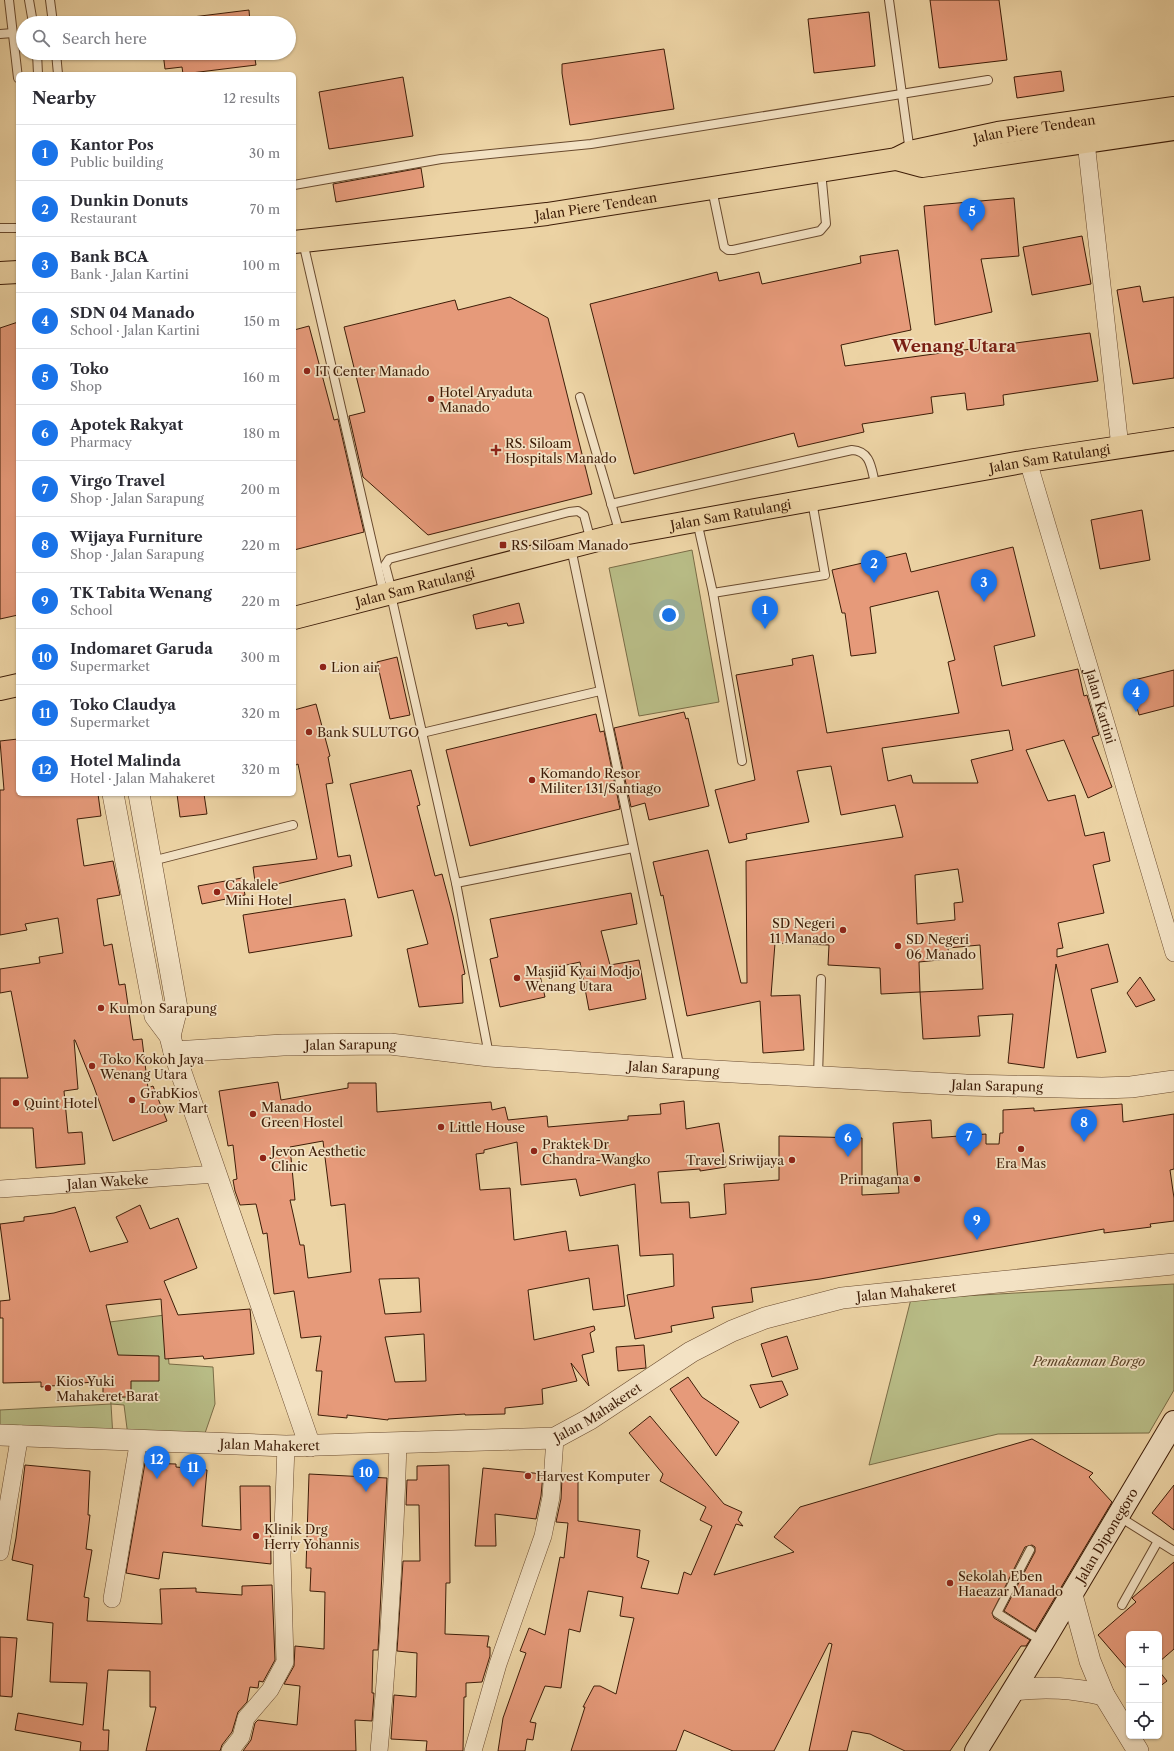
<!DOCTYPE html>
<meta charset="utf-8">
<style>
body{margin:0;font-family:"Libre Caslon Text",serif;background:#f7f7f7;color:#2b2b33}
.controls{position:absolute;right:12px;bottom:12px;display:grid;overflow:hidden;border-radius:6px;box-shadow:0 1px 3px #0004}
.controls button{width:36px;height:36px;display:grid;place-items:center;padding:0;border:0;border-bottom:1px solid #e1e1e2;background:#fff;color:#2b2b33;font:20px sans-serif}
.you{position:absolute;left:669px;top:615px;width:14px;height:14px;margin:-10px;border:3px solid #fff;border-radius:50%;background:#1a73e8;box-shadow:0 0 0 6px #1a73e833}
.badge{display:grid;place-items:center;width:26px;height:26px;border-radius:50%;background:#1a73e8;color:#fff;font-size:13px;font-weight:700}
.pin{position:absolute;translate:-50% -33px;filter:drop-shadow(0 1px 2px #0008)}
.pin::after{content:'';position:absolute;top:21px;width:14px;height:12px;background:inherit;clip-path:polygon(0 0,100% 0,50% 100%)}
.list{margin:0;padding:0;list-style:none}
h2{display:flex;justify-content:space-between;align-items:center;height:52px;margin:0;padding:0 16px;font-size:17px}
h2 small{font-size:13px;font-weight:400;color:#7c7c81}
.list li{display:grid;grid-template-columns:26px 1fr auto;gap:12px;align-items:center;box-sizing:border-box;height:56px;padding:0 16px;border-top:1px solid #e1e1e2}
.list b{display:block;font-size:15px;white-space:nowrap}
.list p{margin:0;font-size:13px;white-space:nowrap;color:#7c7c81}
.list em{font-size:13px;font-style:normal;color:#7c7c81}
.icon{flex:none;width:22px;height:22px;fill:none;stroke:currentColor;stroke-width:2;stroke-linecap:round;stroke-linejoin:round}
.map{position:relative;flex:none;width:1174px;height:1751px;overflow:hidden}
.search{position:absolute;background:#fff;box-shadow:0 1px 3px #0004;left:16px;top:16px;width:280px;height:44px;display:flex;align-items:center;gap:10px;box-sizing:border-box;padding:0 14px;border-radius:22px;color:#7c7c81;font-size:15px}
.panel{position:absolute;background:#fff;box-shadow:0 1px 3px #0004;left:16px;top:72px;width:280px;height:724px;border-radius:6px}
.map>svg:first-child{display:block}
.green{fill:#b8bc86;stroke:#7a6c46}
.building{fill:#e69a7a;stroke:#3d1c07;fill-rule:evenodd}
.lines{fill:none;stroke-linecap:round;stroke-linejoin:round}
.service-casing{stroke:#694a2e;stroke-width:10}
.minor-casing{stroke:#694a2e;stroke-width:18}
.tertiary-casing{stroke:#694a2e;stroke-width:22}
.secondary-casing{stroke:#3d1c07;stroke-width:24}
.primary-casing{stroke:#3d1c07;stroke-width:24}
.trunk-casing{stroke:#3d1c07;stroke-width:24}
.service{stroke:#f3e2c4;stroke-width:8}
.minor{stroke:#f3e2c4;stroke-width:17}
.tertiary{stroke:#f3e2c4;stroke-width:21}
.secondary{stroke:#f3e2c4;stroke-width:22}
.primary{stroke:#ecd3a4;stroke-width:22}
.trunk{stroke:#ecd3a4;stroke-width:22}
.poi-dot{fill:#8f2418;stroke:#f3e2c4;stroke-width:1.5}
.labels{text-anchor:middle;stroke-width:3.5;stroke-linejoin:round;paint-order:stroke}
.street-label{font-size:13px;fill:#3d1c07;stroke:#f3e2c4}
.poi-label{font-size:13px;fill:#3d1c07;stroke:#f3e2c4;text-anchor:start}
.park-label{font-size:13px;font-style:italic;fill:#5c4427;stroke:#f3e2c4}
.district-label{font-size:17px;font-weight:bold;fill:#7a1f14;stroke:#f3e2c4}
</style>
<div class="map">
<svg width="1174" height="1751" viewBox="0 0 1174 1751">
<rect width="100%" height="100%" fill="#ecd3a4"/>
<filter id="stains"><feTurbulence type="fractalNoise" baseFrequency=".005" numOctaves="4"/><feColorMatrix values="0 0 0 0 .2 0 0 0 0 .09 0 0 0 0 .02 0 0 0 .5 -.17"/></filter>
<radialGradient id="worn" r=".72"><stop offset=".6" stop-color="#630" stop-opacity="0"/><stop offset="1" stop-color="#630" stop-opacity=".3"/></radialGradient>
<g class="green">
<path d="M692 550 719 702 639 716 609 568Z"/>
<path d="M1174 1284V1390L1149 1433 998 1434 869 1465 911 1299Z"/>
<path d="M165 1315 169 1364 213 1367 215 1404 203 1439 128 1436 124 1405 111 1404 113 1438 0 1441V1410L111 1404 94 1324Z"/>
</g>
<g class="building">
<path d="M930 0H999L1007 60 939 68Z"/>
<path d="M249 10 250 23H160V21Z"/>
<path d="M869 12 875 66 814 73 808 19Z"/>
<path d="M664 49 674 109 570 125 562 73V64Z"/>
<path d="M163 53H254L256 65 183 74 182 67 165 69Z"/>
<path d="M1061 71 1064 91 1017 98 1014 77Z"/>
<path d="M403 77 413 136 329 149 319 92Z"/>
<path d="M421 168 424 187 336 202 333 184Z"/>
<path d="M1014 198 1019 256 981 259 992 312 935 325 924 206Z"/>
<path d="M1082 236 1091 284 1032 295 1023 247Z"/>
<path d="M898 250 911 330 841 345 845 366 1090 333 1098 381 1003 395 1004 405 967 410 965 393 931 397 933 413 862 424 864 432 798 447 794 433 634 474 590 304 717 272 719 281 759 272 762 284 861 263 860 256Z"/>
<path d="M1140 286 1143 302 1174 297V378L1133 384 1117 290Z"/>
<path d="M510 297 548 318 592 494 428 535 363 477 349 416 365 412 344 327 455 300 458 310Z"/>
<path d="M18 322V615L0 619V328Z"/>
<path d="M309 326 334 420 338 419 364 532 294 550V330Z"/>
<path d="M1142 510 1150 560 1100 569 1091 520Z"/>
<path d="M1013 547 1035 636 994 646 1002 686 1078 669 1084 696 1087 695 1098 732 1099 735 1092 737 1112 787 1088 798 1064 740 1026 750 1048 801 1075 795 1085 836 1104 832 1110 861 1093 865 1104 913 1058 923 1063 948 1057 949V957L1108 944 1118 982 1091 989 1106 1052 1077 1058 1056 964 1044 1068 1008 1063 1013 1014 978 1016 980 1036 923 1039 920 992 881 994 880 968 828 965 829 945 775 943 771 996 800 995 804 1050 763 1053 760 1001 687 1016 663 895 661 896 653 862 708 850 741 983H747L746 861 903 837 895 805 841 815 831 766 797 771 809 822 746 834 747 839 729 843 715 790 755 780 736 675 793 665 792 659 813 655 827 733 959 713 948 662 955 660 938 591 870 607 876 653 851 656 845 613H842L832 570 906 553 911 572ZM1009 730 1013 750 971 760 978 783H913L911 775 888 781 882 748ZM958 869 963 902 954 903 955 920 917 924 915 875ZM980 945 983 989 920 992 919 962 949 959 948 948Z"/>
<path d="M519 603 524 623 508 626 507 623 476 629 473 615Z"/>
<path d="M397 657 410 715 390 719 377 662Z"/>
<path d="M1174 670V706L1139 715 1130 681Z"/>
<path d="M316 704 330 756 328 757 333 783 326 784 338 857 350 855 352 866 256 889 253 867 317 859 298 764 294 766V710Z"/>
<path d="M684 712 686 719 688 718 709 806 649 820 645 803 631 807 614 728Z"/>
<path d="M596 714 600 732 604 731 620 809 470 846 446 750Z"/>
<path d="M18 739V794H98L101 816 77 819 84 866 113 861 120 895 97 899 104 946 112 944 119 985 125 984 133 1040 142 1039 148 1088 153 1086 167 1121 113 1141 94 1087 75 1040H74L78 1089 64 1091 68 1133 82 1132 85 1164 36 1168 33 1128H0V1078H28L11 991 0 993V969L40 963 39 957 63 953 58 918 25 924 27 930 0 935V790H4L0 741Z"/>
<path d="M411 770 420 805 417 806 435 876 442 874 453 916 465 974 462 975 463 1003 419 1007 407 949 428 944 413 890 378 898 350 784Z"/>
<path d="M177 794H204L207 814 180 817Z"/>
<path d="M242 878 245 895 202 904 198 886Z"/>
<path d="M631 893 637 924 601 931 610 965 639 960 646 999 589 1010 580 962 539 971 545 997 500 1007 490 959 498 957 490 919Z"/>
<path d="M345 899 352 936 249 953 243 915Z"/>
<path d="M1140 977 1155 1000 1136 1007 1127 993Z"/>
<path d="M278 1082 281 1100 348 1088V1083H376L377 1112 491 1102 492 1110 505 1107 508 1120 547 1116 548 1127 628 1120V1116L661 1114 660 1104 684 1101 686 1129 719 1123 726 1167 700 1171V1169L658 1172 661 1203 689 1202 690 1218 726 1214 724 1184 779 1180V1136L862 1138V1195L899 1193 893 1123 931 1120 932 1138 986 1134V1144H999L1000 1133H1003V1110L1034 1108V1111L1122 1104 1123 1122 1174 1114V1169L1170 1170 1174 1198V1221L1150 1224 1151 1227 1104 1233V1229L820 1279 751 1288 753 1302 712 1307 714 1318 671 1326 672 1332 635 1339 627 1295 674 1286 673 1254 640 1256 635 1184 580 1196 576 1179 521 1185 517 1142 484 1150V1153L476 1154 480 1190 510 1188 514 1240 566 1231 569 1251 618 1245 625 1306 593 1310 589 1278 528 1290 534 1340 594 1326 595 1330 590 1333 594 1352 582 1355 589 1386 571 1363 577 1381 542 1389 543 1404 505 1408V1414L465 1415V1414L388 1419V1420L347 1415V1418L318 1415 322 1371H316L321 1336 301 1338 294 1291 274 1294 267 1233 263 1234 256 1204 240 1205 235 1191 233 1180 237 1179 233 1145 228 1146 219 1091ZM323 1141 331 1206 345 1204 351 1272 308 1278 304 1245H300L290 1200H295L290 1147ZM419 1278 421 1312 385 1314 379 1279ZM424 1334 426 1381 395 1382 385 1337Z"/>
<path d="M140 1205 150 1229 178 1218 197 1268 164 1281 178 1315 250 1309 254 1354 204 1359 203 1356 165 1359 161 1299 106 1305 118 1355 159 1356V1381H131V1397H103V1381L41 1387V1382L3 1383V1318H0V1301L10 1300 0 1224 24 1221V1217L54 1213 75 1207 90 1252 128 1242 116 1217Z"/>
<path d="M787 1336 798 1369 772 1377 761 1344Z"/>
<path d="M644 1345 646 1368 618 1371 616 1347Z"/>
<path d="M688 1377 702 1397 739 1422 716 1456 670 1389Z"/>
<path d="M782 1381 788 1395 760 1408 750 1385Z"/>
<path d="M650 1416 724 1504 742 1512 738 1520 743 1526 736 1524 714 1575 794 1552 774 1537 800 1507 1032 1439 1093 1473 1089 1477 1112 1502 1035 1631 1004 1611 1035 1552V1547L1032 1545 1025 1547 992 1613 994 1618 1030 1640 1026 1646H1021L950 1751H905L870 1734 852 1731 847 1751H809L832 1644 829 1643 774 1751H733L684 1730 676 1751H571L585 1707H583L594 1686H600L616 1694 634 1618 620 1616 623 1597 588 1591 580 1632 569 1629 561 1688 545 1686 530 1722 536 1723 533 1740 527 1739 525 1751H498L503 1718 526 1653 520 1651 529 1628 545 1635 560 1557 564 1558 568 1523 556 1522 561 1499 562 1478H578V1521L640 1530 637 1557 649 1561 641 1588 678 1594 684 1572 691 1575 712 1526 700 1520 706 1507 660 1481 663 1474 629 1433Z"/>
<path d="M145 1463 176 1464V1467L207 1470 202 1526 241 1530 240 1486H270L271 1564 163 1552 159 1579 126 1573Z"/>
<path d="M25 1465 90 1471 88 1515H90L86 1549 92 1550 84 1597 89 1598 87 1621 162 1624 160 1589 196 1588V1592L242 1595V1586L272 1585 275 1660 263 1682 259 1681 258 1688 250 1687 247 1702 238 1712 232 1732 222 1745 220 1751H146L156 1707H150V1671L108 1670 103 1730H109L108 1751H80L81 1742 15 1730 18 1713 83 1725 87 1683 50 1682 53 1623 27 1620 33 1565 12 1560 16 1538Z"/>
<path d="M449 1465 450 1583H446L445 1634 489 1636 487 1647H490V1656L482 1682 466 1683V1697H464L463 1751H426L427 1741 391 1739 394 1695 416 1697 417 1653 397 1651 403 1561H420L419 1505H406L407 1480H417V1466Z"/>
<path d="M483 1468 543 1474 541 1496 536 1519 495 1514 496 1546H475Z"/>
<path d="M309 1474 387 1478 378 1650H373L372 1693H374L372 1721 355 1720 356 1751H243L251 1740 255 1723 258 1720 297 1725 300 1686 284 1684 294 1666 295 1646 324 1649 325 1592 310 1591 311 1568H306Z"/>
<path d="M1174 1485V1530L1152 1513Z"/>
<path d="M1174 1562V1649L1159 1662V1634H1129V1671L1098 1635 1136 1602 1132 1598Z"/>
<path d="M0 1637 17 1638 12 1697 0 1696Z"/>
<path d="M1159 1671 1167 1681 1159 1687Z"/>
</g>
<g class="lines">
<g class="service-casing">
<g id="service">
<path d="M9 0 18 78"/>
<path d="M29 0 33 23"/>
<path d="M50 0 53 23"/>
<path d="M889 0 910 152"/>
<path d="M0 34 13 33"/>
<path d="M37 53 38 74"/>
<path d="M56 53 58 74"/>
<path d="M294 185 441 159 591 144 988 80"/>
<path d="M712 189 724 247 728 250H733L820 231 826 224 821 171"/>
<path d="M0 228H18"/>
<path d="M303 242 382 586"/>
<path d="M580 397 618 527"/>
<path d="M611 504 852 450C869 451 871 465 874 479"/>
<path d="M697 521 713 593 825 575 812 501"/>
<path d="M571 548 680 1069"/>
<path d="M390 584 385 565 389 559 569 512 578 511 584 515 589 534"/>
<path d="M713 593 742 761"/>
<path d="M391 595 456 883 489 1055"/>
<path d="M422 733 600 691"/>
<path d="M152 861 293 825"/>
<path d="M456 883 633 848"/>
<path d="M818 1076 821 979"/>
<path d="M1118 1516 1174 1551"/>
<path d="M1030 1550 997 1613 1043 1642"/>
<path d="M1122 1605 1158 1541"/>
</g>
</g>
<g class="minor-casing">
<g id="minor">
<path d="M1086 142 1119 438"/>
<path id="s1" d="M1028 461 1174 953"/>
<path id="s2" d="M0 1189 216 1174"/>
<path d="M0 1552 20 1434"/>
<path d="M112 1599 139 1439"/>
<path d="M230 1751 241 1737 246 1718 270 1690 285 1662 282 1555 286 1446"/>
<path d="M379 1751C389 1648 395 1546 398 1443"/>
<path d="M473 1751 498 1664 543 1536 551 1497 555 1438"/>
</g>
</g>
<g class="tertiary-casing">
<g id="tertiary">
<path d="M113 794 155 1016 170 1036 174 1052 310 1446"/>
<path d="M139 794 177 1008 170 1036"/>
<path id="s3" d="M174 1052 283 1045 390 1044 489 1056 680 1069 966 1085 1102 1088 1131 1087 1174 1081"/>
<path id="s4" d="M0 1435 286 1446 555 1438 590 1419 691 1352 732 1331 765 1318 842 1298 1174 1264"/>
<path d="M1072 1595 1090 1661 1104 1695 1138 1751"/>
<path d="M1014 1690C1047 1686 1072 1688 1104 1695"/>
</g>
</g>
<g class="secondary-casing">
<g id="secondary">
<path id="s5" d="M976 1751 1043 1642 1174 1422"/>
</g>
</g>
<g class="primary-casing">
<g id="primary">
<path id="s6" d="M294 618 617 535 1028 461 1174 439"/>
<path d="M0 689 18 685"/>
</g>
</g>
<g class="trunk-casing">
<g id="trunk">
<path d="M896 159 922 166 1174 129"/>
<path id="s7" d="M294 242 547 214 896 159 910 152 998 133 1174 108"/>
<path d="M0 273 18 272"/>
</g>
</g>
<use href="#service" class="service"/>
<use href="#minor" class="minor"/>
<use href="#tertiary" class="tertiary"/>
<use href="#secondary" class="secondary"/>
<use href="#primary" class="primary"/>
<use href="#trunk" class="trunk"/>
</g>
<g class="poi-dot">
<circle cx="307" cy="371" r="4"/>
<circle cx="431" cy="399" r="4"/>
<path d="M494 444h4v4h4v4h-4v4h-4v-4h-4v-4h4z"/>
<rect x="499" y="541" width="8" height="8" rx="2"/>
<circle cx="323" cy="667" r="4"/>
<circle cx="309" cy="732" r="4"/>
<circle cx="532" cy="780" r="4"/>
<circle cx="217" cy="892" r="4"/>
<circle cx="843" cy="930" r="4"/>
<circle cx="898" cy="946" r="4"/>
<circle cx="517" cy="978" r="4"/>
<circle cx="101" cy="1008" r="4"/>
<circle cx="92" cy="1066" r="4"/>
<circle cx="132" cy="1100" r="4"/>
<circle cx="16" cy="1103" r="4"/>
<circle cx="253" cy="1114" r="4"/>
<circle cx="441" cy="1127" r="4"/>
<circle cx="1021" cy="1149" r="4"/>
<circle cx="534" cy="1151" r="4"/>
<circle cx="263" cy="1158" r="4"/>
<circle cx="792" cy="1160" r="4"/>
<circle cx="917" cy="1179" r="4"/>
<circle cx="48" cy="1388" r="4"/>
<circle cx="528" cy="1476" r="4"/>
<circle cx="256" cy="1536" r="4"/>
<circle cx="950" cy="1583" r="4"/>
</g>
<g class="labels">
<g class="street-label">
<text dy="5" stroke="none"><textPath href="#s7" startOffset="750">Jalan Piere Tendean</textPath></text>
<text dy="5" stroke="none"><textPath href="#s7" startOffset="304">Jalan Piere Tendean</textPath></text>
<text dy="5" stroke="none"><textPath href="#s6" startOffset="773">Jalan Sam Ratulangi</textPath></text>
<text dy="5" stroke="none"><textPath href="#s6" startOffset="449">Jalan Sam Ratulangi</textPath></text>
<text dy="5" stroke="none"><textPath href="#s6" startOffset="125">Jalan Sam Ratulangi</textPath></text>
<text dy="5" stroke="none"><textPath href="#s1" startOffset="256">Jalan Kartini</textPath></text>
<text dy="5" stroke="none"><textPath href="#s3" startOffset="177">Jalan Sarapung</textPath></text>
<text dy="5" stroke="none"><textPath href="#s3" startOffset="501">Jalan Sarapung</textPath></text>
<text dy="5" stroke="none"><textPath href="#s3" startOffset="825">Jalan Sarapung</textPath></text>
<text dy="5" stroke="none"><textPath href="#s2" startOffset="108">Jalan Wakeke</textPath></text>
<text dy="5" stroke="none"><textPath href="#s4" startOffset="942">Jalan Mahakeret</textPath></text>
<text dy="5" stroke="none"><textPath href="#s4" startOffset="605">Jalan Mahakeret</textPath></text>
<text dy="5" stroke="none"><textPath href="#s4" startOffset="270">Jalan Mahakeret</textPath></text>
<text dy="5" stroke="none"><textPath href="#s5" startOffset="252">Jalan Diponegoro</textPath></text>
</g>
<g class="poi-label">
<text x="315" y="376">IT Center Manado</text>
<text x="439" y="397">Hotel Aryaduta<tspan x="439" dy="15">Manado</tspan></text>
<text x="505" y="448">RS. Siloam<tspan x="505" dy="15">Hospitals Manado</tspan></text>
<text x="511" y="550">RS Siloam Manado</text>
<text x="331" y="672">Lion air</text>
<text x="317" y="737">Bank SULUTGO</text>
<text x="540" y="778">Komando Resor<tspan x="540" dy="15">Militer 131/Santiago</tspan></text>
<text x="225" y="890">Cakalele<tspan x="225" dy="15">Mini Hotel</tspan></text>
<text x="835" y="928" text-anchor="end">SD Negeri<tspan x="835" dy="15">11 Manado</tspan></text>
<text x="906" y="944">SD Negeri<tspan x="906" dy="15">06 Manado</tspan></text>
<text x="525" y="976">Masjid Kyai Modjo<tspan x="525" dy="15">Wenang Utara</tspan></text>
<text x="109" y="1013">Kumon Sarapung</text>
<text x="100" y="1064">Toko Kokoh Jaya<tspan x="100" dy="15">Wenang Utara</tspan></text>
<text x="140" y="1098">GrabKios<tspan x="140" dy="15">Loow Mart</tspan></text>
<text x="24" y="1108">Quint Hotel</text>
<text x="261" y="1112">Manado<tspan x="261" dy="15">Green Hostel</tspan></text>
<text x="449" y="1132">Little House</text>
<text x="542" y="1149">Praktek Dr<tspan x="542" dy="15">Chandra-Wangko</tspan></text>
<text x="271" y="1156">Jevon Aesthetic<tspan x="271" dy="15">Clinic</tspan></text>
<text x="784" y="1165" text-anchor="end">Travel Sriwijaya</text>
<text x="1021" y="1168" text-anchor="middle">Era Mas</text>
<text x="909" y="1184" text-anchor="end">Primagama</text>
<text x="56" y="1386">Kios Yuki<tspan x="56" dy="15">Mahakeret Barat</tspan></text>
<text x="536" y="1481">Harvest Komputer</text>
<text x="264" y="1534">Klinik Drg<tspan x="264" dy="15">Herry Yohannis</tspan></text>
<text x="958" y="1581">Sekolah Eben<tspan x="958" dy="15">Haeazar Manado</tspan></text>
</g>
<g class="park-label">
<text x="1089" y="1366">Pemakaman Borgo</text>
</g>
<g class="district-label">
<text x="954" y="352">Wenang Utara</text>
</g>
</g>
<rect width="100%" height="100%" filter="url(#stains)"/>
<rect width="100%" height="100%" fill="url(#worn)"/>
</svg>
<div class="controls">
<button>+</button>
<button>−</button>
<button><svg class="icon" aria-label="locate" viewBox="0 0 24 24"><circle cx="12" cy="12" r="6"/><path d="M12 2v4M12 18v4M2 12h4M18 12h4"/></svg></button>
</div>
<div class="you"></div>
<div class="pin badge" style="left:765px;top:629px">1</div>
<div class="pin badge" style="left:874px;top:583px">2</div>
<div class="pin badge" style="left:984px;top:602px">3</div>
<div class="pin badge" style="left:1136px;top:712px">4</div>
<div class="pin badge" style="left:972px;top:231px">5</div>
<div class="pin badge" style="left:848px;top:1157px">6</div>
<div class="pin badge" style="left:969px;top:1156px">7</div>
<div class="pin badge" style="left:1084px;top:1142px">8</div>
<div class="pin badge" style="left:977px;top:1240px">9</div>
<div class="pin badge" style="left:366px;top:1492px">10</div>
<div class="pin badge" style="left:193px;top:1487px">11</div>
<div class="pin badge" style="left:157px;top:1479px">12</div>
<div class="search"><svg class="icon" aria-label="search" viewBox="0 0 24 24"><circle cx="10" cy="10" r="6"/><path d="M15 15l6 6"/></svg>Search here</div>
<section class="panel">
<h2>Nearby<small>12 results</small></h2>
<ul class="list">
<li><span class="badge">1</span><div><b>Kantor Pos</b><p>Public building</p></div><em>30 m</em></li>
<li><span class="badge">2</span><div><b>Dunkin Donuts</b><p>Restaurant</p></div><em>70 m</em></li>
<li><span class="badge">3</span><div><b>Bank BCA</b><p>Bank · Jalan Kartini</p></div><em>100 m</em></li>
<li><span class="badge">4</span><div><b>SDN 04 Manado</b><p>School · Jalan Kartini</p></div><em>150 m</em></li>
<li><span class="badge">5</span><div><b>Toko</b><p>Shop</p></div><em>160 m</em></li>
<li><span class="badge">6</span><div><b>Apotek Rakyat</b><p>Pharmacy</p></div><em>180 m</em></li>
<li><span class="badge">7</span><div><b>Virgo Travel</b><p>Shop · Jalan Sarapung</p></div><em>200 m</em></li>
<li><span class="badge">8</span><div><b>Wijaya Furniture</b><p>Shop · Jalan Sarapung</p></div><em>220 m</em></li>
<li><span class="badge">9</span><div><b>TK Tabita Wenang</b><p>School</p></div><em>220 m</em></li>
<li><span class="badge">10</span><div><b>Indomaret Garuda</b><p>Supermarket</p></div><em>300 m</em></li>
<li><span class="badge">11</span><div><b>Toko Claudya</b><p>Supermarket</p></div><em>320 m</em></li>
<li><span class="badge">12</span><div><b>Hotel Malinda</b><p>Hotel · Jalan Mahakeret</p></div><em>320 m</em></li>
</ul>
</section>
</div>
